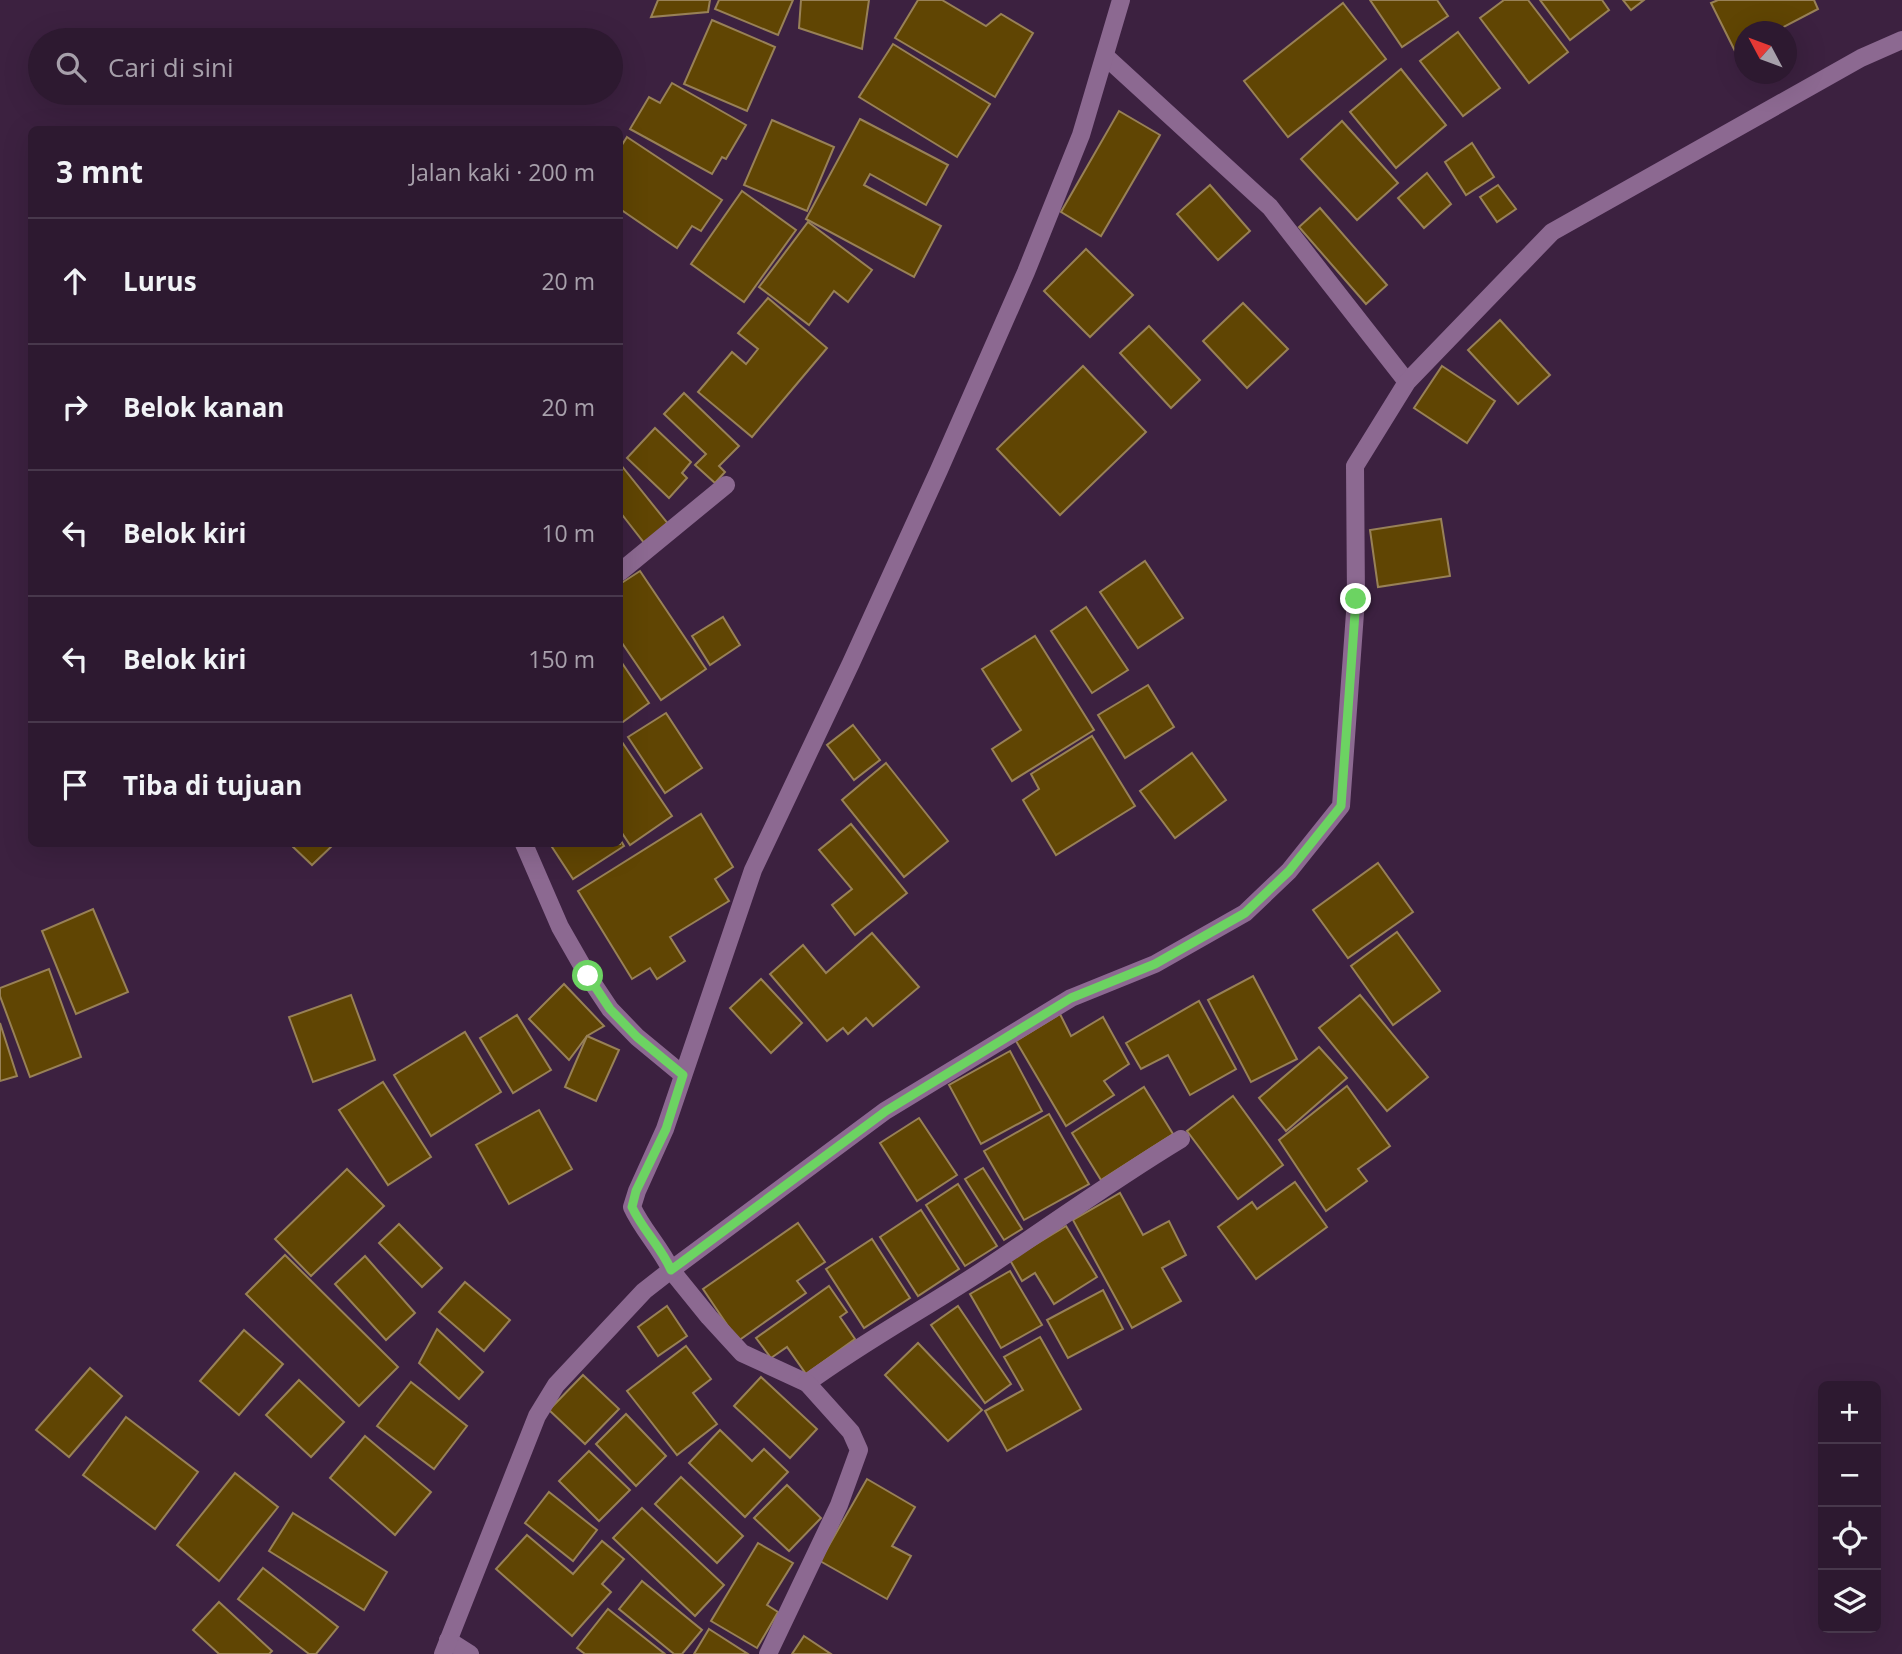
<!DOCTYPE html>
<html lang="id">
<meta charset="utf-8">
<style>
body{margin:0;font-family:"Open Sans",sans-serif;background:#39263c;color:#f1f3f6}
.controls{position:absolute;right:21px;bottom:21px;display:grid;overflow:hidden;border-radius:10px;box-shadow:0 7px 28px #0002}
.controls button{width:63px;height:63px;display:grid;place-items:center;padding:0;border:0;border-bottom:2px solid #48384c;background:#2d1930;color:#f1f3f6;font:35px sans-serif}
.compass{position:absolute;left:1734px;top:21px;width:63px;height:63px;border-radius:50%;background:#2d1930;box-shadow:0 7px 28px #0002;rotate:311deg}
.stop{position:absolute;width:21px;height:21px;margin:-16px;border:5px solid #6cd362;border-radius:50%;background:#fff}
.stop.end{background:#6cd362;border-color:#fff;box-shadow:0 2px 7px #0008}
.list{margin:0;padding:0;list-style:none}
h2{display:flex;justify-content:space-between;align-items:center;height:91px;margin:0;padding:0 28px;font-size:30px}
h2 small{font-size:23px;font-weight:400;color:#a7a0ab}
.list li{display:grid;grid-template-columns:46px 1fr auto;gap:21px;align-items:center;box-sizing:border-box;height:126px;padding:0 28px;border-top:2px solid #48384c}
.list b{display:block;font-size:26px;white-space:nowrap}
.list em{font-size:23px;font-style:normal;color:#a7a0ab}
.icon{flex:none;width:38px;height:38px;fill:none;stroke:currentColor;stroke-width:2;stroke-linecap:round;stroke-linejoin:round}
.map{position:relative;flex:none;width:1902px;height:1654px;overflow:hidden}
.search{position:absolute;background:#2d1930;box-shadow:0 7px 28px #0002;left:28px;top:28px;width:595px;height:77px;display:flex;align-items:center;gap:18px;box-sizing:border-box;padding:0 24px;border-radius:38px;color:#a7a0ab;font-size:26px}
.panel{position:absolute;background:#2d1930;box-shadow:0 7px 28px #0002;left:28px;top:126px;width:595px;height:721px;border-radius:10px}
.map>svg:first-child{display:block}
.building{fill:#604503;stroke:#988157;stroke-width:2}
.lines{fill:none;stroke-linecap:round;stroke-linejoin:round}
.minor{stroke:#8c6991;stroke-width:18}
.route{stroke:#6cd362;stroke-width:9}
</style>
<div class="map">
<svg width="1902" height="1654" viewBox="0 0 1902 1654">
<rect width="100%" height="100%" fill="#3c2140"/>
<g class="building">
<path d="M658 0H710L708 12 651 17Z"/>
<path d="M719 0H793L778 35 715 9Z"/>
<path d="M801 0H869L862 49 799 28Z"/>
<path d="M918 0H942L986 26 1001 14 1033 33 995 97 895 38Z"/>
<path d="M1370 0H1437L1448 16 1402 47Z"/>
<path d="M1504 0H1528L1568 52 1529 83 1480 18Z"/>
<path d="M1540 0H1602L1609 10 1570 40Z"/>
<path d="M1623 0H1644L1631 10Z"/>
<path d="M1718 0H1814L1818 9 1774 32H1744V46L1735 51 1711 3Z"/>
<path d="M1343 3 1386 59 1288 137 1244 81Z"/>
<path d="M712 20 775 47 747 111 684 84Z"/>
<path d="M1458 32 1500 88 1463 116 1420 61Z"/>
<path d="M893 44 990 104 957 157 859 97Z"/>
<path d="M1401 69 1446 125 1396 168 1350 112Z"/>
<path d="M672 83 746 125 726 159 722 157 712 174 630 129 649 97 660 103Z"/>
<path d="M1119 111 1160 135 1101 236 1061 212Z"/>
<path d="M860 119 948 165 926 205 870 174 864 185 941 226 914 277 806 219Z"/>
<path d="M772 120 834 147 807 211 744 185Z"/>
<path d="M1342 121 1398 183 1357 220 1301 159Z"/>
<path d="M627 137 722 200 701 231 692 226 677 248 620 209V148Z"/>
<path d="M1472 143 1494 177 1466 195 1445 162Z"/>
<path d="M1427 173 1451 204 1424 228 1398 198Z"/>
<path d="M1210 185 1250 231 1218 260 1177 214Z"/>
<path d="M1498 185 1516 209 1497 222 1480 197Z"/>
<path d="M742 191 796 230 744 302 691 264Z"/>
<path d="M1320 208 1387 285 1366 304 1299 227Z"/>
<path d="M808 222 872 270 848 302 834 291 809 325 759 287Z"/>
<path d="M1086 249 1133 295 1090 337 1044 291Z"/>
<path d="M768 298 827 348 752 437 698 392 732 352 746 364 758 349 738 333Z"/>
<path d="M1243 303 1288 349 1247 388 1203 341Z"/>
<path d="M1500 320 1550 375 1518 404 1468 350Z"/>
<path d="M1149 326 1200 380 1171 408 1120 353Z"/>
<path d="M1083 366 1146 432 1060 515 997 449Z"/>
<path d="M1442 366 1495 401 1467 443 1414 408Z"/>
<path d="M684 393 739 446 719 466 725 472 715 483 695 465 706 454 664 414Z"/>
<path d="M655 428 691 462 682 473 687 478 669 498 627 458Z"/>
<path d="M621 465 669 525 645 544 620 512V466Z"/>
<path d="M1441 519 1450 576 1378 587 1370 530Z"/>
<path d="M1145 561 1183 618 1138 648 1100 592Z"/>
<path d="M640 571 706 669 661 700 620 640V584Z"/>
<path d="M1086 607 1128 670 1092 693 1051 631Z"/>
<path d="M723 617 740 645 710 665 692 636Z"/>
<path d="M1035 636 1094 730 1012 781 992 749 1021 730 982 669Z"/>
<path d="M620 660 649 703 620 724Z"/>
<path d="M1148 685 1174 727 1125 758 1098 715Z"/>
<path d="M666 713 702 768 665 793 628 737Z"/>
<path d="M853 725 880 760 854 780 827 745Z"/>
<path d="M1092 736 1135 806 1056 855 1023 800 1039 789 1031 774Z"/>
<path d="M622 742 672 816 630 845 620 830V743Z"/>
<path d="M1192 753 1226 800 1175 838 1140 791Z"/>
<path d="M886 763 948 841 904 877 842 800Z"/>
<path d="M701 814 733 867 715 879 729 901 670 937 685 961 657 979 650 968 632 979 578 891Z"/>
<path d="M851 824 907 893 855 935 832 905 852 889 819 850Z"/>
<path d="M620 839 624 846 573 879 550 844H620Z"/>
<path d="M290 844H334L312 865Z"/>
<path d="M1378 863 1413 912 1348 958 1313 910Z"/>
<path d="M93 909 128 992 76 1014 42 931Z"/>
<path d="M1397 932 1440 991 1393 1025 1351 966Z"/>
<path d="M872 933 919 987 873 1026 866 1018 848 1034 843 1028 827 1041 770 974 803 945 826 973Z"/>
<path d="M49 969 81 1057 30 1077 0 996V988Z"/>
<path d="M1253 976 1297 1059 1251 1082 1208 1000Z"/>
<path d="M761 979 802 1023 771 1053 730 1008Z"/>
<path d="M564 984 604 1026 587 1036 569 1060 529 1019Z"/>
<path d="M351 995 375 1060 313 1082 289 1017Z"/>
<path d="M1360 995 1428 1077 1387 1111 1319 1028Z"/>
<path d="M1199 1001 1236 1069 1190 1095 1168 1055 1141 1069 1126 1043Z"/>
<path d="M1060 1014 1071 1036 1103 1017 1129 1064 1104 1081 1114 1095 1066 1126 1016 1041Z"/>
<path d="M517 1015 551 1070 513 1093 480 1038Z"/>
<path d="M0 1023 17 1076 0 1081Z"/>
<path d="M465 1032 501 1092 431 1136 394 1075Z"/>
<path d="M587 1036 619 1050 596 1101 565 1087Z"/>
<path d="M1319 1047 1347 1078 1286 1131 1259 1098Z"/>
<path d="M1010 1051 1042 1111 981 1144 949 1085Z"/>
<path d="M383 1082 431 1157 388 1185 339 1110Z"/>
<path d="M1347 1086 1390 1146 1358 1169 1367 1181 1326 1211 1279 1140Z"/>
<path d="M1144 1087 1173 1134 1101 1180 1072 1133Z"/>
<path d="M1233 1096 1283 1165 1238 1199 1187 1131Z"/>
<path d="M539 1110 572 1169 509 1204 476 1145Z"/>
<path d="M1049 1114 1089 1184 1024 1220 984 1151Z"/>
<path d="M919 1118 957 1175 917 1201 880 1143Z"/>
<path d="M983 1168 1022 1229 1004 1240 965 1179Z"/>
<path d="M347 1169 384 1206 311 1276 275 1239Z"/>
<path d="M1295 1182 1327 1227 1256 1279 1218 1227 1252 1202 1257 1209Z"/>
<path d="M958 1184 997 1246 965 1266 926 1205Z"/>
<path d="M1120 1193 1143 1235 1169 1221 1186 1255 1162 1268 1181 1301 1132 1328 1073 1220Z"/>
<path d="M921 1210 959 1269 918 1296 880 1237Z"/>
<path d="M798 1223 825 1262 797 1281 806 1293 738 1341 703 1289Z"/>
<path d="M399 1224 442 1268 422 1287 379 1243Z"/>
<path d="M1066 1226 1097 1277 1054 1304 1035 1273 1022 1281 1010 1260Z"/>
<path d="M872 1239 910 1298 864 1328 826 1269Z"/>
<path d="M285 1255 398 1367 359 1406 246 1294Z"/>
<path d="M365 1256 415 1313 386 1340 335 1284Z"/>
<path d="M1010 1271 1042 1325 1001 1348 970 1294Z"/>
<path d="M465 1282 510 1320 484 1351 439 1312Z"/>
<path d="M829 1286 847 1312 840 1317 855 1339 806 1374 787 1347 771 1358 756 1338Z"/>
<path d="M1103 1290 1123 1329 1068 1358 1047 1320Z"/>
<path d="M667 1306 687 1336 658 1356 638 1327Z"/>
<path d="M958 1306 1011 1384 985 1403 931 1325Z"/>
<path d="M437 1329 483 1372 459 1399 419 1363Z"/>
<path d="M244 1330 283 1364 239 1415 200 1381Z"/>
<path d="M1040 1337 1081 1409 1007 1451 985 1411 1023 1390 1004 1357Z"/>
<path d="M918 1343 982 1410 948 1441 885 1375Z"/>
<path d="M686 1346 711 1379 693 1393 717 1424 677 1455 627 1391Z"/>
<path d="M90 1368 122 1396 69 1457 36 1430Z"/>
<path d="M583 1375 619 1409 585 1444 549 1410Z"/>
<path d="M761 1377 817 1429 790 1458 734 1406Z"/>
<path d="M299 1380 344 1422 311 1457 266 1415Z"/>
<path d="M411 1382 467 1426 434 1469 377 1426Z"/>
<path d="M626 1414 666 1456 636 1486 596 1444Z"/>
<path d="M126 1417 198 1472 155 1529 83 1475Z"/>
<path d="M720 1430 752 1461 764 1449 788 1472 745 1517 689 1463Z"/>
<path d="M365 1436 431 1492 395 1535 330 1478Z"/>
<path d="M589 1451 630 1490 599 1521 559 1481Z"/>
<path d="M235 1473 278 1507 219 1581 177 1545Z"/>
<path d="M681 1477 743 1536 717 1563 655 1504Z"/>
<path d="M867 1479 915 1507 892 1546 911 1556 887 1599 820 1561Z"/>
<path d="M787 1485 821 1518 789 1551 754 1518Z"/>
<path d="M549 1492 597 1530 573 1561 525 1523Z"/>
<path d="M642 1508 724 1585 695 1616 613 1538Z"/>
<path d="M293 1513 387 1572 364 1610 269 1551Z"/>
<path d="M527 1535 573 1574 602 1541 624 1559 602 1584 611 1592 572 1636 496 1569Z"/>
<path d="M758 1543 793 1563 767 1605 778 1612 757 1648 711 1621Z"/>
<path d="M263 1568 338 1627 316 1654H309L238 1599Z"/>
<path d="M642 1581 702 1630 682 1654H674L619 1609Z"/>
<path d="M219 1602 272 1651 269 1654H219L193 1630Z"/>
<path d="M608 1609 665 1654H585L577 1648Z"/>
<path d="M709 1629 748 1654H694Z"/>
<path d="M804 1636 831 1654H792Z"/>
</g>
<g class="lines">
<g class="minor">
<path d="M1105 56 1270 207 1407 382"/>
<path d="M620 572 726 485"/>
<path d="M524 844 560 927 588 976 610 1009 637 1037 683 1075"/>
<path d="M1181 1139C1113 1180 1048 1227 982 1271 924 1309 863 1342 807 1383L742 1353 709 1317 671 1270 885 1111 1071 998 1155 964 1245 913 1289 871 1341 806 1356 599 1355 466 1407 382 1552 232 1861 58 1902 40"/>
<path d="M448 1640 470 1654"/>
<path d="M443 1654 537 1416 556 1385 644 1291 671 1270C660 1247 642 1229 632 1207L637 1191 665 1129 753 870 851 663 939 470 1026 272 1081 135 1121 0"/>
<path d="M768 1654 839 1505 859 1450 851 1432 807 1383"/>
</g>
</g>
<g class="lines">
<path class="route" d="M588 976 610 1009 637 1037 683 1075 666 1129 636 1191 632 1207C642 1229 661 1247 671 1270L886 1111 1071 998 1155 964 1245 913 1289 871 1341 806 1356 599"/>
</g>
</svg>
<div class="controls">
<button>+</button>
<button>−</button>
<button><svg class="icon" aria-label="locate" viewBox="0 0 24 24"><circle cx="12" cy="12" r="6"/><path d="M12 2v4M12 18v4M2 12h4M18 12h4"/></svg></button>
<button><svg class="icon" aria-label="layers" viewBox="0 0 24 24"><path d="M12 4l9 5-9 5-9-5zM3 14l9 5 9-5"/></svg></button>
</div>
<svg class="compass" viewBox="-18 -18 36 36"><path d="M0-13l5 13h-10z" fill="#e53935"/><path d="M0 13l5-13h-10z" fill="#a7a0ab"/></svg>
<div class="stop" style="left:588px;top:976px"></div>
<div class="stop end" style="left:1356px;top:599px"></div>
<div class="search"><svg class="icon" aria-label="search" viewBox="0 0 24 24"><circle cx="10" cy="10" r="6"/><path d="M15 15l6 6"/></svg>Cari di sini</div>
<section class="panel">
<h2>3 mnt<small>Jalan kaki · 200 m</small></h2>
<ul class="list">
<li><svg class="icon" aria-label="ahead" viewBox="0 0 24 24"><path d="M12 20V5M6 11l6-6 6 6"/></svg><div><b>Lurus</b></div><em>20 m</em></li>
<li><svg class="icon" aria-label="right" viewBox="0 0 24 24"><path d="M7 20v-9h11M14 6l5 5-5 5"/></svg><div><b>Belok kanan</b></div><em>20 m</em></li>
<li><svg class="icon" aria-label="left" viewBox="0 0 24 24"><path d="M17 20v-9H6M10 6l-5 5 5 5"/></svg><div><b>Belok kiri</b></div><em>10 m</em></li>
<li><svg class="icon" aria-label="left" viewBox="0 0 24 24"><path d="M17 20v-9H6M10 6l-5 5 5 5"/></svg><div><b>Belok kiri</b></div><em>150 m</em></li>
<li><svg class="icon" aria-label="arrive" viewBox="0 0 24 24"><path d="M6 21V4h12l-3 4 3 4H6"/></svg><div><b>Tiba di tujuan</b></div></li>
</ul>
</section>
</div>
